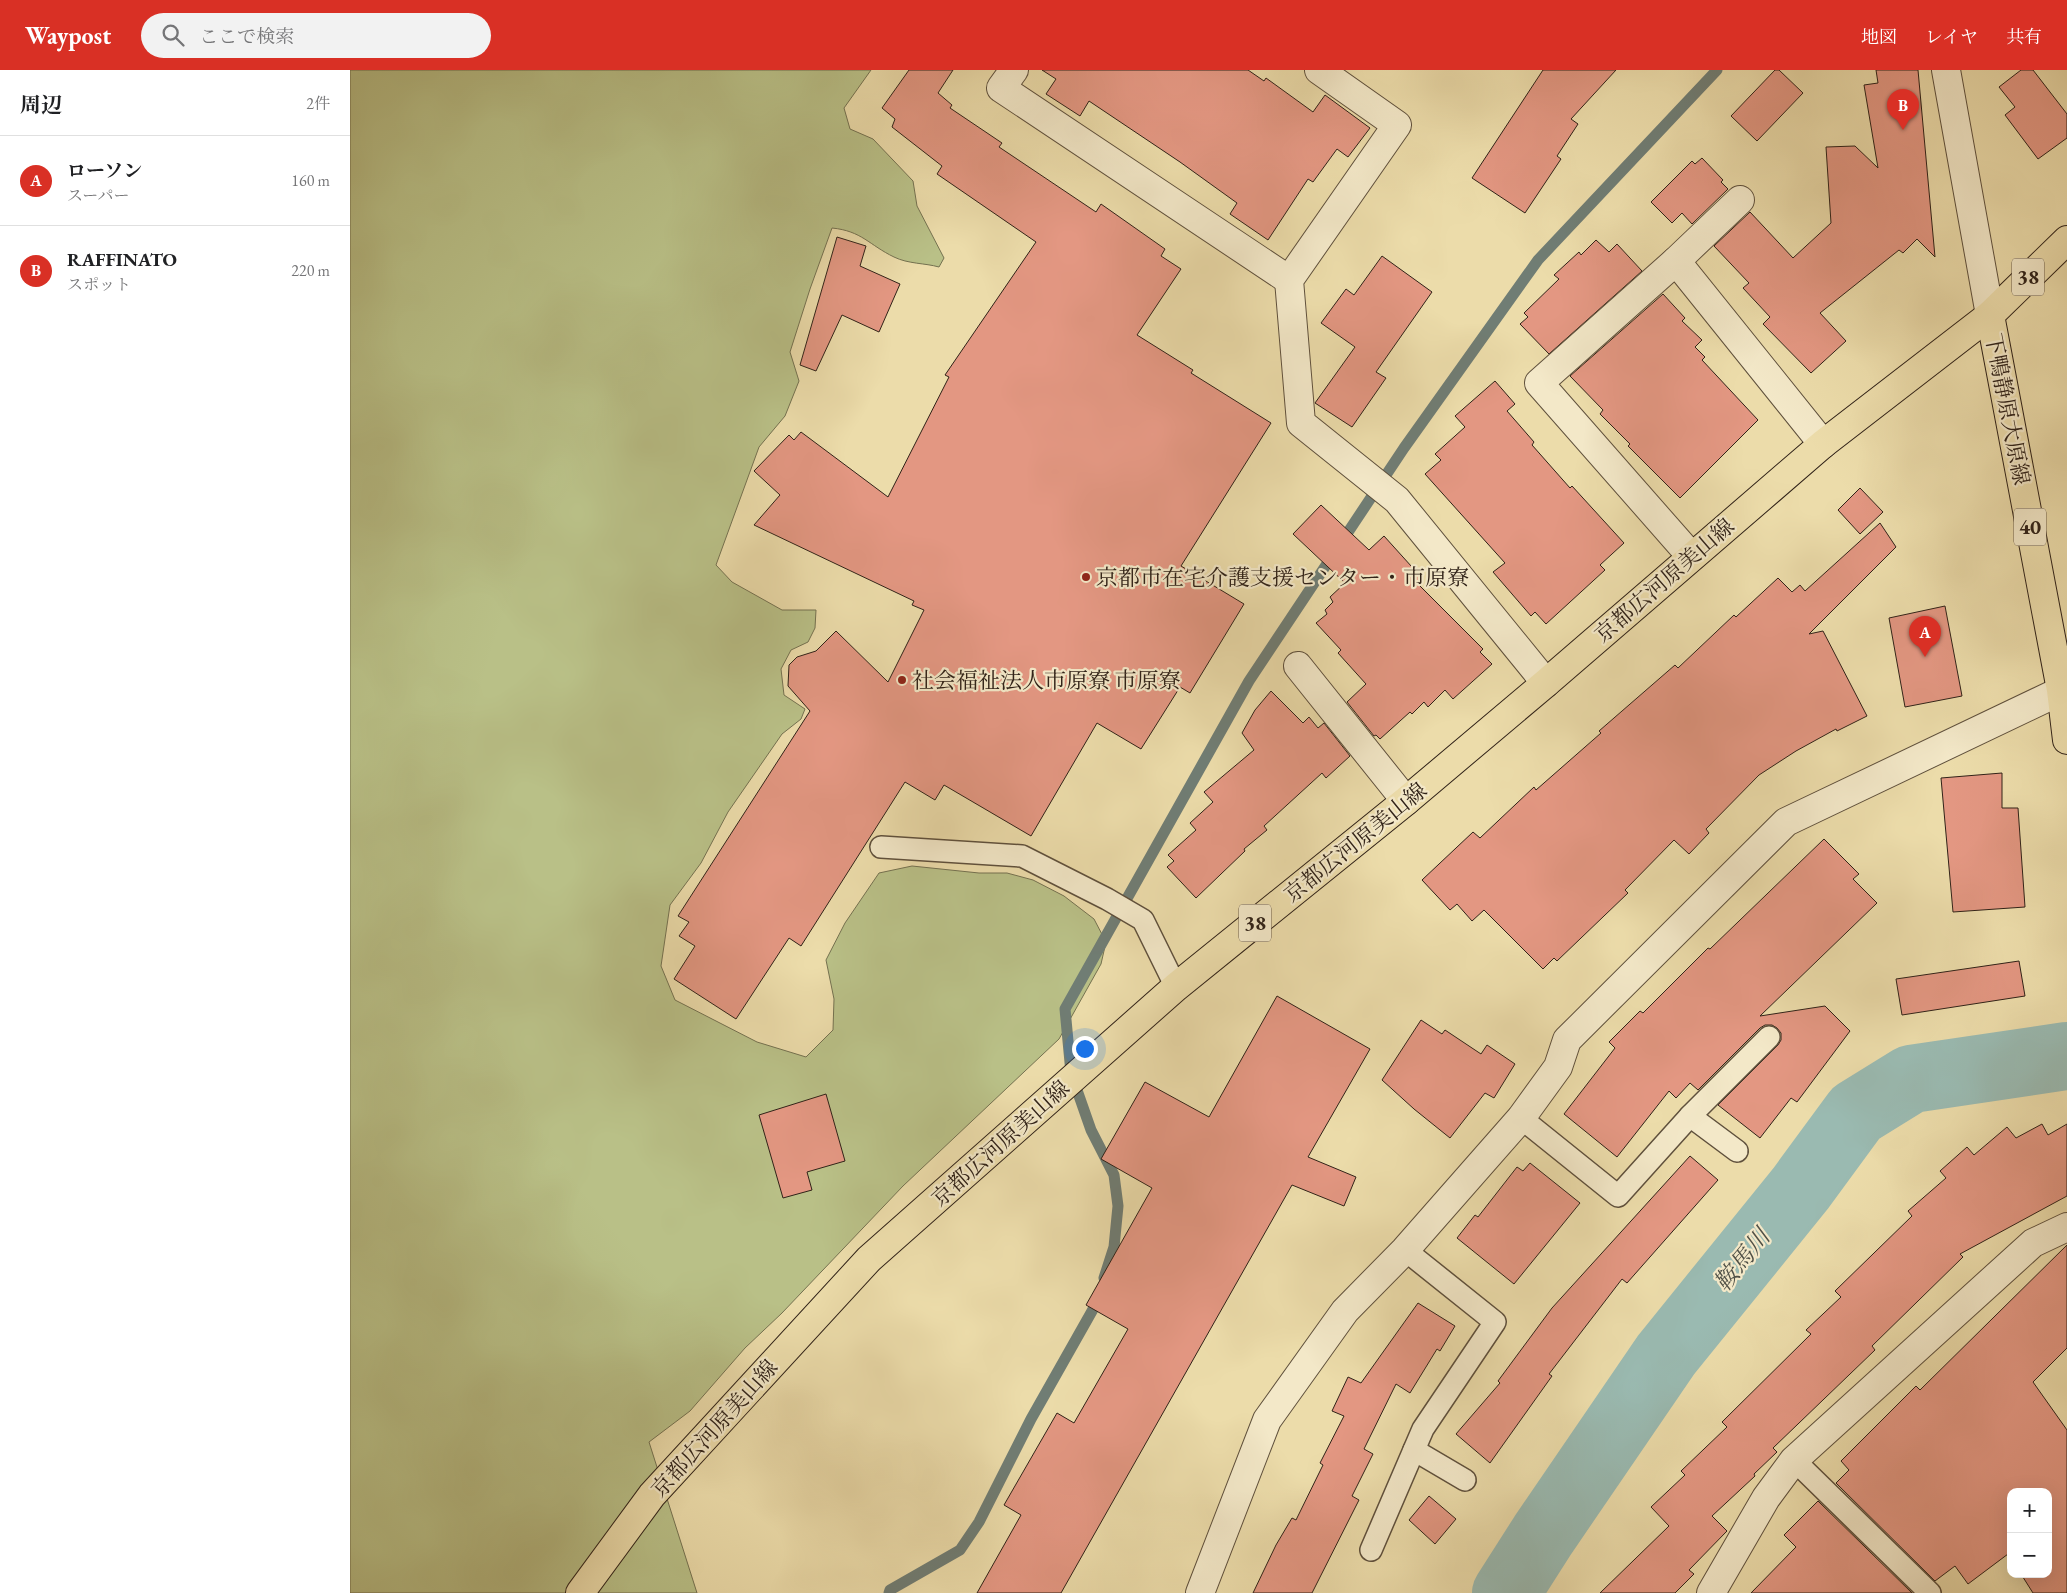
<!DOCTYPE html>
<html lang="ja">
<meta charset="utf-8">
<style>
body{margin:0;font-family:"EB Garamond","Noto Serif JP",serif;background:#f2f2f2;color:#202124}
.controls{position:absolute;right:15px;bottom:15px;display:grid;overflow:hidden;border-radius:10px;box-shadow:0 5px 20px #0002}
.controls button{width:45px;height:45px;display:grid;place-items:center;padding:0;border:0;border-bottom:1px solid #e0e0e0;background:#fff;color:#202124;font:25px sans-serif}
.you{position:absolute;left:734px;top:978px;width:18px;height:18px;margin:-12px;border:4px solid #fff;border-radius:50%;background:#1a73e8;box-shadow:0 0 0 8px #1a73e833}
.badge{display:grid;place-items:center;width:32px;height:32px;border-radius:50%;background:#d93025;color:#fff;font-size:16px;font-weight:700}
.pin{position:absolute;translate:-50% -41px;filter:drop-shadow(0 1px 2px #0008)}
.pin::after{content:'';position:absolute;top:26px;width:18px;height:15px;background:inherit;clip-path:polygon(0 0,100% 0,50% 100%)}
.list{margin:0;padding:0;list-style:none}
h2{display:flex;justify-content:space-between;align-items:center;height:65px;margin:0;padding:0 20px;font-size:21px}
h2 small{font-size:16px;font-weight:400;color:#757577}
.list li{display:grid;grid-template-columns:32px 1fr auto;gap:15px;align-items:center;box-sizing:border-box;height:90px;padding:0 20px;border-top:1px solid #e0e0e0}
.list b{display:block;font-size:19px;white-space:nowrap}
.list p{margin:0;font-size:16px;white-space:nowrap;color:#757577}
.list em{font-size:16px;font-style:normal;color:#757577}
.icon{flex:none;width:28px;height:28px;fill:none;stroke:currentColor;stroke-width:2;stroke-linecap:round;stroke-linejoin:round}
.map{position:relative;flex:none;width:1717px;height:1523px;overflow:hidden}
header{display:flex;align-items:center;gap:30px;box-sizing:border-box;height:70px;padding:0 25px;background:#d93025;color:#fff}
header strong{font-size:24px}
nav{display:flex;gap:28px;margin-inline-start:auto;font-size:18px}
.search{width:350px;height:45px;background:#f2f2f2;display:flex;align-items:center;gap:12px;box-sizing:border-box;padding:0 18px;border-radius:28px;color:#757577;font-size:19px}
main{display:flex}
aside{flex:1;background:#fff}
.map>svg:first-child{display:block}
.green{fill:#b9c087;stroke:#747150}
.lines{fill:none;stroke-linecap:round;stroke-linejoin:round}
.stream{stroke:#707d74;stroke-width:11}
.river{stroke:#9abab1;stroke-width:68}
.building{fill:#e39782;stroke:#302218}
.service-casing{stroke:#5f503c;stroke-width:24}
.minor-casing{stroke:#5f503c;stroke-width:30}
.primary-casing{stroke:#302218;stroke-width:30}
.service{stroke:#f3e8c8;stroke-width:21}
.minor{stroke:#f3e8c8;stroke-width:28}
.primary{stroke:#ecdcaa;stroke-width:28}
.poi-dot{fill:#8f2418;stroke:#f3e8c8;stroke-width:2}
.labels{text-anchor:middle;stroke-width:4.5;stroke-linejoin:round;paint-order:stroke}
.shield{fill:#f3e8c8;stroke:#6a5d4d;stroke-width:1}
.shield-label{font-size:21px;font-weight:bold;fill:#302218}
.street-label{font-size:22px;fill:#302218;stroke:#f3e8c8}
.poi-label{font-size:22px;fill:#302218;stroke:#f3e8c8;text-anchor:start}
.water-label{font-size:24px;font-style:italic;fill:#505046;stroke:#f3e8c8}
</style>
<header>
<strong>Waypost</strong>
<div class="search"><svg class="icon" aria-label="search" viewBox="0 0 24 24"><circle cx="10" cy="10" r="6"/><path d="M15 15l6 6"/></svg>ここで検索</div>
<nav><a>地図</a><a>レイヤ</a><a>共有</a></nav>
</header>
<main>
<aside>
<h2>周辺<small>2件</small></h2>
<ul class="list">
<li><span class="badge">A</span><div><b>ローソン</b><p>スーパー</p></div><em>160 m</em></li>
<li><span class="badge">B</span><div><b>RAFFINATO</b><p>スポット</p></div><em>220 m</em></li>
</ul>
</aside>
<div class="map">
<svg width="1717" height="1523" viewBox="0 0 1717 1523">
<rect width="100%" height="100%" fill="#ecdcaa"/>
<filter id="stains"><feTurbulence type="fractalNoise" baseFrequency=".004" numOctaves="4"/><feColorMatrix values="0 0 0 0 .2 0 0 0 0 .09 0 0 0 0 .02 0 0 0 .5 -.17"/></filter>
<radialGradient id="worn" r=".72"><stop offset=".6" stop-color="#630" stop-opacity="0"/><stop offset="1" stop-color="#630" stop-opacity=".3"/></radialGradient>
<path class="green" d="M0 0H521L494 38 500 59 523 69 563 111 567 136 594 188 589 197C575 193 558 194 544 187 519 175 512 161 482 158L460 219 440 282 449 311 435 346 409 377 366 495 382 512 432 540H466L465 558 458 572 441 580 431 599 434 625 455 639 451 649 432 664 378 742 351 793 320 835 311 896 325 930 407 972 456 987 483 960 484 929 476 890 495 853 529 803 562 796 629 803H657L683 810 714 826 744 849 756 872 751 894 709 969 553 1116 432 1243 395 1278 340 1341 299 1372 347 1523H0Z"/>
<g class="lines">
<g class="stream">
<path d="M754 1208 764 1177 768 1136 764 1105 741 1060 721 1003 715 939 899 611 1054 378 1188 190 1367 0"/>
<path d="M539 1523 540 1520 610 1480 629 1452 681 1349 746 1234 749 1226"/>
</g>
<path class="river" d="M1156 1523 1193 1465 1316 1285 1451 1118 1506 1043 1561 1009 1717 986"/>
</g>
<g class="building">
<path d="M559 0H603L588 23 602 35 600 38 652 73 649 77 746 142 751 134 815 179 811 186 831 199 787 265 843 300 841 303 921 353 831 496 894 534 840 623 830 617 791 679 747 653 681 766 594 715 585 730 555 712 451 876 439 868 386 949 324 909 345 876 329 866 339 852 328 846 460 641 438 616 439 595 447 587 466 581 486 561 538 612 574 540 562 535 564 531 404 455 430 425 404 401 439 365 444 370 451 362 538 427 599 307 595 305 686 172 587 104 592 96 542 57 545 49 532 38Z"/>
<path d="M692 0H898L914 11 916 8 963 42 975 25 1020 58 998 87 987 79 963 112 958 109 918 170 880 144 887 133 830 92 739 31 730 46 696 24 706 9Z"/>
<path d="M1193 0H1266L1221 49 1228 54 1207 86 1211 89 1175 143 1122 108Z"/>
<path d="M1425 0H1429L1453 23 1407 71 1381 46Z"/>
<path d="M1526 0H1568L1585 187 1567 169 1553 183 1549 180 1470 243 1496 271 1461 303 1413 254 1420 247 1393 218 1399 213 1364 176 1400 142 1443 188 1481 153 1476 77 1505 76 1528 98 1514 15 1528 13Z"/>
<path d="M1671 0H1683L1717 44V68L1688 89 1655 45 1665 37 1649 17Z"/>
<path d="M1352 88 1373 110 1371 112 1378 119 1342 154 1332 143 1322 153 1301 132 1342 91 1345 94Z"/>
<path d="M487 167 516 176 510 196 550 214 529 262 492 245 466 301 450 295Z"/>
<path d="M1246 170 1259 182 1267 174 1292 201 1199 284 1170 254 1178 247 1174 243 1209 209 1204 205 1229 182 1231 185Z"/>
<path d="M1032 186 1082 222 1026 302 1036 308 1002 357 965 333 1005 277 971 253 996 219 1004 225Z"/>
<path d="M1313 224 1335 248 1332 251 1352 270 1345 277 1355 287 1352 290 1408 350 1330 428 1278 376 1280 374 1250 344 1253 340 1220 306Z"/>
<path d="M1145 311 1165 334 1157 341 1184 372 1182 375 1220 418 1222 416 1274 473 1250 495 1255 500 1196 554 1185 542 1181 546 1143 502 1155 493 1075 404 1091 390 1085 384 1115 357 1105 346Z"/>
<path d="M1510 418 1533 442 1510 464 1488 440Z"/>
<path d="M971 435 1019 480 1034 466 1071 507 1066 512 1133 579 1130 582 1142 594 1103 629 1095 620 1078 637 1074 632 1062 644 1060 642 1030 669 1026 665 1024 666 997 632 1016 614 988 583 991 580 966 553 977 544 975 540 983 532 980 527 995 513 943 464Z"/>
<path d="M1530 453 1546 477 1459 564 1473 561 1517 646 1487 661 1486 659 1446 681 1409 705 1356 759 1359 763 1339 784 1324 770 1275 820 1278 823 1207 891 1204 888 1193 899 1134 840 1122 851 1107 834 1100 840 1072 810 1123 762 1130 768 1184 717 1186 720 1251 663 1249 661 1325 595 1328 598 1384 545 1386 547 1428 508 1442 522 1450 515 1455 521Z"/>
<path d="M1595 536 1612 626 1555 637 1539 548Z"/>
<path d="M921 621 953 653 959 647 968 658 974 653 1000 686 976 708 972 703 914 756 917 760 894 779 895 781 846 828 817 797 824 791 818 785 846 760 840 753 863 732 854 722 904 680 892 663 905 640Z"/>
<path d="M1652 703V738H1668L1675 837 1603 842 1591 708Z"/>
<path d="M1474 769 1509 804 1503 809 1527 833 1410 946 1475 936 1500 961 1447 1032 1441 1028 1410 1068 1368 1035 1428 975 1431 970V963L1427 958 1422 955H1415L1410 958 1348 1020 1340 1013 1326 1028 1319 1021 1267 1087 1214 1044 1265 978 1259 972 1290 941 1293 943 1358 878 1360 879Z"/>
<path d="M1669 891 1675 926 1552 945 1546 909Z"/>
<path d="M927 926 1020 979 958 1087 1006 1107 994 1136 942 1115 711 1523H627L671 1445 654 1435 707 1343 724 1353 778 1259 736 1235 802 1118 751 1089 795 1012 859 1047Z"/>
<path d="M1071 950 1092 964 1095 960 1131 984 1137 975 1165 994 1144 1028 1135 1023 1100 1068 1064 1039 1032 1010Z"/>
<path d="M476 1024 495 1091 457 1102 462 1120 433 1128 409 1045Z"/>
<path d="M1692 1054 1698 1065 1717 1054V1126L1610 1184 1613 1187 1522 1276 1525 1280 1423 1378 1427 1382 1404 1404 1405 1406 1362 1446 1377 1461 1339 1500 1344 1504 1325 1523H1250L1319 1456 1301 1437 1335 1405 1331 1401 1377 1357 1372 1352 1461 1264 1456 1260 1491 1227 1485 1221 1562 1146 1558 1141 1596 1108 1590 1101 1617 1077 1624 1085 1657 1057 1666 1068Z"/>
<path d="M1340 1086 1368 1110 1277 1213 1272 1209 1199 1304 1202 1306 1140 1393 1106 1364 1150 1313 1148 1311 1202 1238Z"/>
<path d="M1180 1093 1230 1133 1164 1214 1107 1168 1125 1145 1128 1147 1167 1097 1173 1101Z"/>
<path d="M1717 1175V1278L1683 1312 1717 1360V1523H1683L1671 1504H1698V1422H1661V1489L1658 1484 1618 1514 1605 1496 1585 1511 1486 1413 1499 1400 1491 1391 1566 1316 1570 1320Z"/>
<path d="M1068 1233 1105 1256 1090 1281 1087 1279 1060 1323 1046 1314 1014 1379 1023 1384 1002 1426 1009 1430 962 1523H903L926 1475 942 1448 946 1450 973 1395 970 1393 994 1346 982 1341 998 1307 1011 1313Z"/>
<path d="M1079 1426 1106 1449 1085 1474 1059 1450Z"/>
<path d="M1468 1431 1562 1523H1401L1446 1477 1434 1465Z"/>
</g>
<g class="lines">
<g class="service-casing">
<g id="service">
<path d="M531 777 672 786 757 829 793 850 826 917"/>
<path d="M1340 1046 1387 1081"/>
<path d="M1171 1048 1268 1126 1340 1046 1419 967"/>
<path d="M1064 1380 1115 1410"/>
<path d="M1444 1390 1580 1523"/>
<path d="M1021 1480 1073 1359 1145 1252 1055 1180"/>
</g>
</g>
<g class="minor-casing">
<g id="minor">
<path d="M664 0 651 18 939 210"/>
<path d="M969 0 1047 55 939 210 951 353 1047 430 1196 613"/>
<path d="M1596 0 1640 245"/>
<path d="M1326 191 1390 130"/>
<path d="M1341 486 1189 313 1326 191 1473 374"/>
<path d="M948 596 1056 731"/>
<path d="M850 1523 917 1350 995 1241 1055 1180 1171 1048 1208 997 1217 970 1436 752 1717 618"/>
<path d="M1361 1523 1416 1428 1444 1390 1683 1173 1717 1157"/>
</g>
</g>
<g class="primary-casing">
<g id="primary">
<path d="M1640 245 1711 620 1717 670"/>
<path d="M230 1523 302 1425 519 1189 826 917 1056 731 1196 613 1473 374 1640 245 1717 170"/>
</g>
</g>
<use href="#service" class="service"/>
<use href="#minor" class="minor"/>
<use href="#primary" class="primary"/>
</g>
<g class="poi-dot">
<circle cx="736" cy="507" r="5"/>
<circle cx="552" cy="610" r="5"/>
</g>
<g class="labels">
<g class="shield">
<rect x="1662" y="188.5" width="32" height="37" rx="4"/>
<rect x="1664" y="438.5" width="32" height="37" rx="4"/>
<rect x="889" y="834.5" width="32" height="37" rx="4"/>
</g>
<g class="shield-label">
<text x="1678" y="214">38</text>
<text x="1680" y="464">40</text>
<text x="905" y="860">38</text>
</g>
<g class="street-label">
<text transform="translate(1658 339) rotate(79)" y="8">下鴨静原大原線</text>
<text transform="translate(1314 510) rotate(-41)" y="8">京都広河原美山線</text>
<text transform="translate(1005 772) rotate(-39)" y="8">京都広河原美山線</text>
<text transform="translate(650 1073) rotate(-42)" y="8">京都広河原美山線</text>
<text transform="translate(364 1358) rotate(-48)" y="8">京都広河原美山線</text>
</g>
<g class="poi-label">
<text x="746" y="515">京都市在宅介護支援センター・市原寮</text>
<text x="562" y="618">社会福祉法人市原寮 市原寮</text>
</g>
<g class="water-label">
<text transform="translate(1392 1190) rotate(-51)" y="8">鞍馬川</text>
</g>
</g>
<rect width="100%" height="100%" filter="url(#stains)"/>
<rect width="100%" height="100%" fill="url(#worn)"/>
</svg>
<div class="controls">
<button>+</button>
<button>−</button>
</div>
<div class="you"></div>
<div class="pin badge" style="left:1575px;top:587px">A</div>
<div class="pin badge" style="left:1553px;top:60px">B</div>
</div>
</main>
